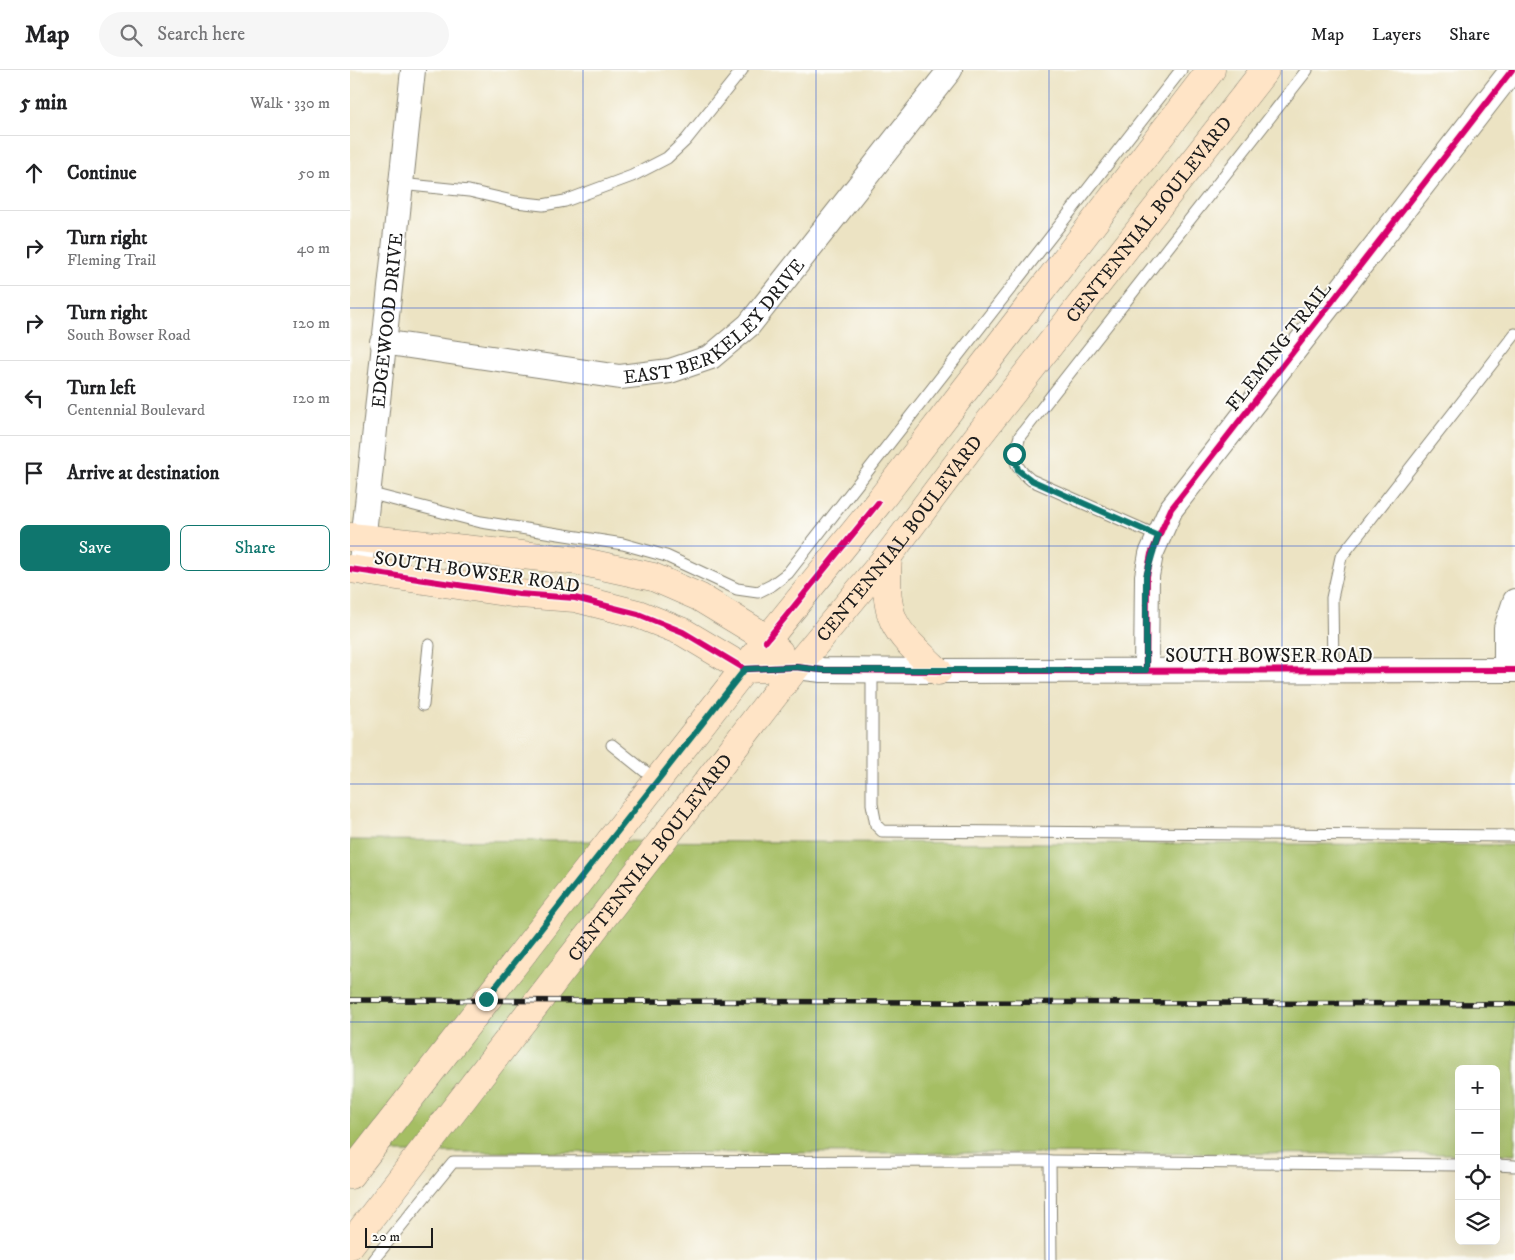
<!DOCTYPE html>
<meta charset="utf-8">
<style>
body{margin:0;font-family:"IM FELL DW Pica",serif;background:#f6f6f6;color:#202124}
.controls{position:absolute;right:15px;bottom:15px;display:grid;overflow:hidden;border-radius:8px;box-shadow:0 5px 20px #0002}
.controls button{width:45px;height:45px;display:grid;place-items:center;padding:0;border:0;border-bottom:1px solid #e0e0e0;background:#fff;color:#202124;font:25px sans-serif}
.scale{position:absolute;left:15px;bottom:12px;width:68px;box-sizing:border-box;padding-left:5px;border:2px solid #1c1c1c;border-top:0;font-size:14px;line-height:18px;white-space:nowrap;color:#1c1c1c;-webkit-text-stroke:4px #fdfcf7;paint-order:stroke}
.stop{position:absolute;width:15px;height:15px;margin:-11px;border:4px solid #0f766e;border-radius:50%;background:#fff}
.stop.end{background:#0f766e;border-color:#fff;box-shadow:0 1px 5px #0008}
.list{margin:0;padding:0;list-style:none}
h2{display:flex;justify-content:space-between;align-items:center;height:65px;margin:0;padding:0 20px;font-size:21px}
h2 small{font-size:16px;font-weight:400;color:#757577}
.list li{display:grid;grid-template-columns:32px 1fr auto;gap:15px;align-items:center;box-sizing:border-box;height:75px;padding:0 20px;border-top:1px solid #e0e0e0}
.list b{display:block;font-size:19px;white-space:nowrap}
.list p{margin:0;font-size:16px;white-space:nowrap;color:#757577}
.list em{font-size:16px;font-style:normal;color:#757577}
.actions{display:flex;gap:10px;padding:15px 20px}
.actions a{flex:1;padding:11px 0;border:1px solid #0f766e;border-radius:8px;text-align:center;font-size:18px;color:#0f766e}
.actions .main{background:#0f766e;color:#fff}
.icon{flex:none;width:28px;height:28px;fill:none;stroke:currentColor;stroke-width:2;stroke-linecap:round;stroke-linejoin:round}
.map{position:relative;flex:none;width:1165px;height:1190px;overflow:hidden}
header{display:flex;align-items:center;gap:30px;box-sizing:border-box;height:70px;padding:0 25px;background:#fff;border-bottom:1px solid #e0e0e0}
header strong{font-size:24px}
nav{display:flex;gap:28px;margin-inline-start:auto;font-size:18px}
.search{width:350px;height:45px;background:#f6f6f6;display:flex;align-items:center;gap:12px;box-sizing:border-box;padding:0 18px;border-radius:28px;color:#757577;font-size:19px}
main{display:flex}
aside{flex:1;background:#fff}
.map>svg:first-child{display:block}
.green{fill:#a5be63;stroke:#606d40}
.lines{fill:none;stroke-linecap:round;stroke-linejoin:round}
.lane-casing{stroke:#848070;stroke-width:13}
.street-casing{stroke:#848070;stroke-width:26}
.secondary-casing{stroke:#848070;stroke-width:29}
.lane{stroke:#fff;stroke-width:11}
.street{stroke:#fff;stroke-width:24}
.secondary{stroke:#ffe4c6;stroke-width:28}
.rail-casing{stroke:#1c1c1c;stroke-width:5.5}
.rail{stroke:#fdfcf7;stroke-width:4;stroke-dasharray:11;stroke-linecap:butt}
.cycleway-casing{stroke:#fdfcf7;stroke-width:9}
.cycleway{stroke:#d6006c;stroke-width:6}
.route{stroke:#0f766e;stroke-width:6}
.grid{fill:none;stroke:#1d4ed8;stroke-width:1;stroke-opacity:0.55}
.labels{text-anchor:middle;stroke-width:4;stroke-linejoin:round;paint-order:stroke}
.street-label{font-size:19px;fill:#1c1c1c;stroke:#fdfcf7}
</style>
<header>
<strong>Map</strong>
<div class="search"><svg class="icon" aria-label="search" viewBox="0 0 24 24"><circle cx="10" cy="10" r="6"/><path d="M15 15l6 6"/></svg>Search here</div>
<nav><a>Map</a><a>Layers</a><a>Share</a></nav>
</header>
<main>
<aside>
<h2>5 min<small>Walk · 330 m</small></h2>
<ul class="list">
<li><svg class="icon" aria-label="ahead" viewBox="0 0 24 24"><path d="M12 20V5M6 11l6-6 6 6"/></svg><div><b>Continue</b></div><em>50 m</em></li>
<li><svg class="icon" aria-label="right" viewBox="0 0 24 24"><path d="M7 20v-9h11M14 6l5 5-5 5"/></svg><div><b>Turn right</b><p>Fleming Trail</p></div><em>40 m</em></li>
<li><svg class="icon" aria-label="right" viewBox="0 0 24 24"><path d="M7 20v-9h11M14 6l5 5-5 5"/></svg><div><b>Turn right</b><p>South Bowser Road</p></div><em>120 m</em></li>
<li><svg class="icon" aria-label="left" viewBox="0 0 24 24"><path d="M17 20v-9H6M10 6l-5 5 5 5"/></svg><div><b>Turn left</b><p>Centennial Boulevard</p></div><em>120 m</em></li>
<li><svg class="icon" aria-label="arrive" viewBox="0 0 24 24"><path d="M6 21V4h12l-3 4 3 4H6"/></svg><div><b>Arrive at destination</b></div></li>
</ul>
<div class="actions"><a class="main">Save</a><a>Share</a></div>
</aside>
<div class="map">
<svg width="1165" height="1190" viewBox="0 0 1165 1190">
<rect width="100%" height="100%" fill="#fdfcf7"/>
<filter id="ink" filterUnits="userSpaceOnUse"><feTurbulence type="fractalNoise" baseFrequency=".02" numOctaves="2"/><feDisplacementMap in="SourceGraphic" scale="10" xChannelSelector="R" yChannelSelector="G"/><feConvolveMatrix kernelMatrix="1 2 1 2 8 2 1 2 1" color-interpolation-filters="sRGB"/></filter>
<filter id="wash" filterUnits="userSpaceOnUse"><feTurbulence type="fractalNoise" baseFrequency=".0096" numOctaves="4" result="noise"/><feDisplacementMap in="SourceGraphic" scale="20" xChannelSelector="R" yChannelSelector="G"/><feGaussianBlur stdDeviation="1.12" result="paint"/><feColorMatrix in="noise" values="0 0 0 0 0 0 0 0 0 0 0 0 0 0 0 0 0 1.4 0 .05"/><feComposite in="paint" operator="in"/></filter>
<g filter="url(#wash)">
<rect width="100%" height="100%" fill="#ece3c3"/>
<path class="green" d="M0 770 1165 775V1085L1146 1084V999H1109V1084L0 1082Z"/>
</g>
<g filter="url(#ink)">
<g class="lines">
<g class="lane-casing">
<g id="lane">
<path d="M50 114 119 121 166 132 193 135 215 131 282 106 317 88 336 70 392 0"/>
<path d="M18 423 131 452 273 474 316 486 387 519 408 522 422 515 438 503 831 0"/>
<path d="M808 466 681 410C662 395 663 389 670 366L957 0"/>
<path d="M983 599 982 528 991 487 1165 264"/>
<path d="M522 600V734L526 755 532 761 1165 766"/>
<path d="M73 635 79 575"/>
<path d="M262 675 307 711"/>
<path d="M700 1091 701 1190"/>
<path d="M1146 1095 1165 1096"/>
<path d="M23 1190 103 1092 700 1091 1109 1095"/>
</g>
</g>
<g class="street-casing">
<g id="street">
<path id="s1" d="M32 272 270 307 320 301 361 287 399 255 600 0"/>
<path id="s2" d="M10 501 63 0"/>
<path d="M446 597 472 600 588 601 1165 600"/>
<path d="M796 600 797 506 801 484 821 439 1162 0"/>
<path d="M1156 600V558L1165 531"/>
</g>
</g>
<g class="secondary-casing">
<g id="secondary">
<path d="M0 467 229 491 303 507 349 527 405 561 429 582"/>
<path d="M538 486C534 552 542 558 588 601"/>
<path d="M0 499 169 524 225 528 288 544 333 562 395 599 414 598"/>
<path d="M0 1105 416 571 528 433 861 0"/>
<path id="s3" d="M0 1175 446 597 538 486 629 365 915 0"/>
</g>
</g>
<use href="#lane" class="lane"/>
<use href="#street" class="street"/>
<use href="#secondary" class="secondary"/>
<g class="rail-casing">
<path id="rail" d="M0 930 1165 934"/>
</g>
<use href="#rail" class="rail"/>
<g class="cycleway-casing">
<g id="cycleway">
<path d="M0 499 169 524 225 528 288 544 333 562 395 599 446 597 472 600 588 601 1165 600"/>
<path d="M416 571 528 433"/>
<path d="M796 600 797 506 801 484 821 439 1162 0"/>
</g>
</g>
<use href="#cycleway" class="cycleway"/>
</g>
</g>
<g class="lines" filter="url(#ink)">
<path class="route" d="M136 929 395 599 446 597 472 600H796V506L808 466 681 410 668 400 664 384"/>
</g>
<path class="grid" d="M233 0V1190M466 0V1190M699 0V1190M932 0V1190M0 238H1165M0 476H1165M0 714H1165M0 952H1165"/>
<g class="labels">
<g class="street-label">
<text dy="7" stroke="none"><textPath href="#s3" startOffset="1300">CENTENNIAL BOULEVARD</textPath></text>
<text dy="7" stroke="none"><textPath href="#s1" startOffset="355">EAST BERKELEY DRIVE</textPath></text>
<text dy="7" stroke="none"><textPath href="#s2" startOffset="252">EDGEWOOD DRIVE</textPath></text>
<text transform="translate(928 276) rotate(-52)" y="7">FLEMING TRAIL</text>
<text dy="7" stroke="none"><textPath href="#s3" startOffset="895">CENTENNIAL BOULEVARD</textPath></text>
<text transform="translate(127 501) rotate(8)" y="7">SOUTH BOWSER ROAD</text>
<text x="919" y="592">SOUTH BOWSER ROAD</text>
<text dy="7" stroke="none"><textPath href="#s3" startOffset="490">CENTENNIAL BOULEVARD</textPath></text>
</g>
</g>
</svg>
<div class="controls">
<button>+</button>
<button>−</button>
<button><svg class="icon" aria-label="locate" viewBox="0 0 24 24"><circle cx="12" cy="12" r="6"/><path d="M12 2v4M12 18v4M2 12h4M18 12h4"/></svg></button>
<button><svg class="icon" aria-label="layers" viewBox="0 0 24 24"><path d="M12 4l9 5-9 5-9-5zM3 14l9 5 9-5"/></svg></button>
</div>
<div class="scale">20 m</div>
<div class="stop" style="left:664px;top:384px"></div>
<div class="stop end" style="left:136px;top:929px"></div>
</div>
</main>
